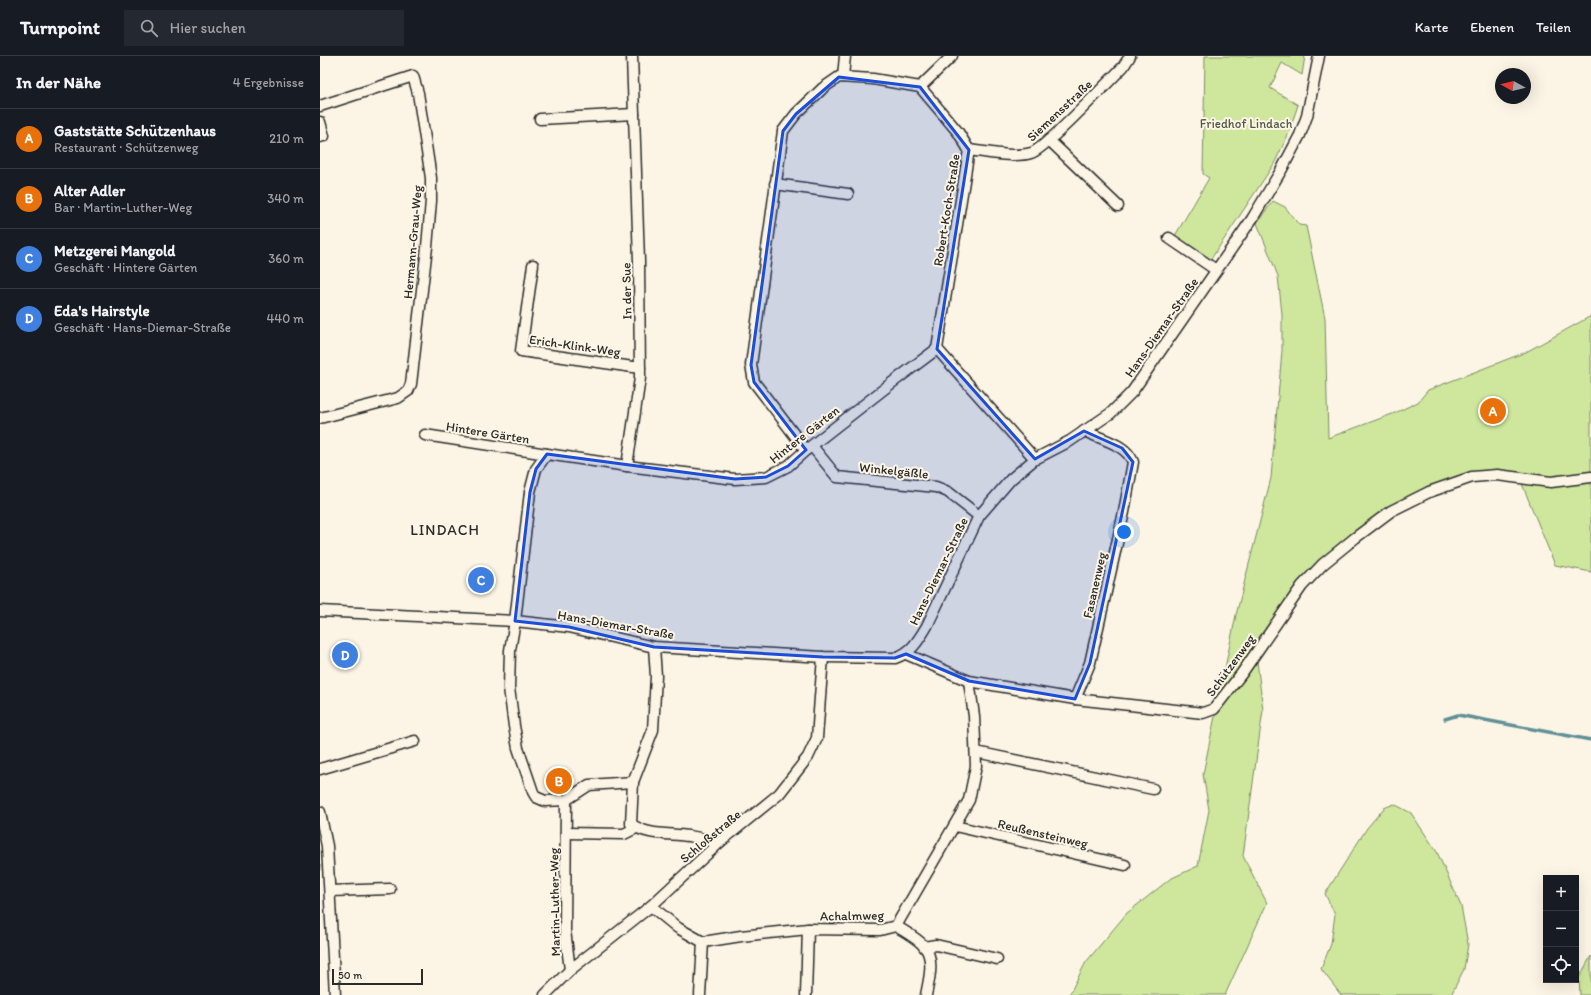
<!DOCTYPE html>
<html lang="de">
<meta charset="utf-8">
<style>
body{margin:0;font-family:Itim,sans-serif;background:#242831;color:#f1f3f6}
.controls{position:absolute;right:12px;bottom:12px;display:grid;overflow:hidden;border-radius:0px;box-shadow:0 4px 16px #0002}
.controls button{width:36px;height:36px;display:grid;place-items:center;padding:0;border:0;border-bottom:1px solid #363941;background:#171b24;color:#f1f3f6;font:20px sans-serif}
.compass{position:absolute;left:1175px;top:12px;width:36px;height:36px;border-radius:50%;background:#171b24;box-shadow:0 4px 16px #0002;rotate:278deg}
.scale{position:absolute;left:12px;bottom:10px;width:91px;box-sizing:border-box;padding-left:4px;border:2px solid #2b2b2b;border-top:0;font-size:11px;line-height:14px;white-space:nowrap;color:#2b2b2b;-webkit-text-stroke:3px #fcf5e5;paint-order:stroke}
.you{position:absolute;left:804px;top:476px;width:14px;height:14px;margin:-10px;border:3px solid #fff;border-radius:50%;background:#1a73e8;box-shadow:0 0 0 6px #1a73e833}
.badge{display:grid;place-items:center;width:26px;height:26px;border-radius:50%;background:#ea580c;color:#fff;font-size:13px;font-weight:700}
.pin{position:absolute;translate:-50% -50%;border:2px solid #fff;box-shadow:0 1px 4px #0006}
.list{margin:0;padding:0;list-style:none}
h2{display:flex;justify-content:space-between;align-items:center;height:52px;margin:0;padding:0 16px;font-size:17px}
h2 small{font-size:13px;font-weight:400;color:#9ea1a6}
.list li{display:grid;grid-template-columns:26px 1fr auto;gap:12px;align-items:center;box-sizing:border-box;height:60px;padding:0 16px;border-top:1px solid #363941}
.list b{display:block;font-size:15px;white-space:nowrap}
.list p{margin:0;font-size:13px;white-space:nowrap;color:#9ea1a6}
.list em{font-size:13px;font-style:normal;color:#9ea1a6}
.icon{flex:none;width:22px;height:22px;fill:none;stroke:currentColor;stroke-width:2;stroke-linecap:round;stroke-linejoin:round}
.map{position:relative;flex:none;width:1271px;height:939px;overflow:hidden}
header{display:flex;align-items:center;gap:24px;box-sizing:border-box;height:56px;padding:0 20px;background:#171b24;border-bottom:1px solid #363941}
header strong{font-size:19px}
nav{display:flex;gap:22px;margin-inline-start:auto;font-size:14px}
.search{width:280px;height:36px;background:#242831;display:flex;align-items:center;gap:10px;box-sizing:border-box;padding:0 14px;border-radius:0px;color:#9ea1a6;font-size:15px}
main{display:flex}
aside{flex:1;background:#171b24}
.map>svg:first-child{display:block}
.green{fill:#cee79d;stroke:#7c8964}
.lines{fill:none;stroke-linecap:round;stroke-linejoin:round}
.stream{stroke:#5f8f96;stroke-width:3.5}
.minor-casing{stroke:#2b2b2b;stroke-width:13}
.minor{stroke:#fcf5e5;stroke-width:10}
.marked{fill:#1d4ed8;fill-opacity:0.2;stroke:#1d4ed8;stroke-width:3;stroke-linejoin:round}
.labels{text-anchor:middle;stroke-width:4;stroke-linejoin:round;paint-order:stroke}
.street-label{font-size:13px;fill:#2b2b2b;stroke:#fcf5e5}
.park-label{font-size:13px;fill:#545a48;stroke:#fcf5e5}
.quarter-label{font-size:15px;letter-spacing:1px;fill:#2b2b2b;stroke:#fcf5e5}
</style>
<header>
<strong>Turnpoint</strong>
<div class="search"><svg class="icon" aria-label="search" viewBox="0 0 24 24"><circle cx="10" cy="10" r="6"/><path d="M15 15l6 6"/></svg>Hier suchen</div>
<nav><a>Karte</a><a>Ebenen</a><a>Teilen</a></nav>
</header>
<main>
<aside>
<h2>In der Nähe<small>4 Ergebnisse</small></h2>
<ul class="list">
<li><span class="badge" style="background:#e8710a">A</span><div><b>Gaststätte Schützenhaus</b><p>Restaurant · Schützenweg</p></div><em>210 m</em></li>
<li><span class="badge" style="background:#e8710a">B</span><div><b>Alter Adler</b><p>Bar · Martin-Luther-Weg</p></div><em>340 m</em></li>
<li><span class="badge" style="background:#3f7fe0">C</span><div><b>Metzgerei Mangold</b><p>Geschäft · Hintere Gärten</p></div><em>360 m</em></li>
<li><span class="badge" style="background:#3f7fe0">D</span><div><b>Eda's Hairstyle</b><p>Geschäft · Hans-Diemar-Straße</p></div><em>440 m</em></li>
</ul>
</aside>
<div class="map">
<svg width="1271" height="939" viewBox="0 0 1271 939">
<rect width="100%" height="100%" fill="#fcf5e5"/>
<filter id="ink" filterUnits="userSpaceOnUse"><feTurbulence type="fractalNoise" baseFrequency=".025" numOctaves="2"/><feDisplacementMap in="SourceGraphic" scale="8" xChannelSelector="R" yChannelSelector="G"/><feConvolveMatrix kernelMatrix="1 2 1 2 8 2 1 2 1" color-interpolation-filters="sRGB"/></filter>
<g filter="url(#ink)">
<g class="green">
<path d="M885 0H985L982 19 962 7 950 32 978 49 968 79 954 108 889 206 853 183 889 122 883 118Z"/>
<path d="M953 145 965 151 979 169 986 170 1005 262 1008 382 1075 357 1098 346 1108 334 1206 296 1271 260V516L1235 509 1200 423 1152 421 1071 455 1003 508 936 597 943 654 923 800 947 847 905 939H749L766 906 807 857 850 823 878 810 889 754 883 718 916 559 951 422 962 295V258L958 220 937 167Z"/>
<path d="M1074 748 1091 757 1117 796 1141 850 1148 888 1144 913 1131 939H1021L1001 913 1011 888 1015 858 1005 838 1047 772 1064 752Z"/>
<path d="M1271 900V939H1260L1259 922Z"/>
</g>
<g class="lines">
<path class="stream" d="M1125 663 1138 659 1271 684"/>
<g class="minor-casing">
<g id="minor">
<path d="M523 21 525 0"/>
<path d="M600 31 632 0"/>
<path d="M0 50 93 20 98 37 111 122V145L107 191 91 328 88 335 78 342 0 362"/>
<path d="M220 63 314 58"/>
<path d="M0 66 4 80 0 81"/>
<path d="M729 84 798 150"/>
<path d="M649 94C667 96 694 102 711 97 724 94 789 25 803 11L810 0"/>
<path d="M455 128 528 138"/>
<path d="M849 182 896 214"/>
<path d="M213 209 201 295 320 312"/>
<path d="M617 293 715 403"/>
<path d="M105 379 227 398"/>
<path d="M492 390 517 421 616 431 628 436 659 460"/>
<path d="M486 394 434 326 431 309 463 75 476 58 503 32 519 21 553 23 600 31 638 76 649 94 617 293"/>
<path d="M307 410 320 322 319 205 312 0"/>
<path d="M0 555 195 565 249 571 334 591 503 601 575 602C592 596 598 585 607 570L659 460 691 423 715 403 750 385 791 357 812 336 932 163 962 113 980 79 987 60 999 0"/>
<path d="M334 591 336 620 333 674 313 726 311 768C327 780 350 777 369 780 379 782 389 784 400 786"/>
<path d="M586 598 649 625 755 643 883 657 894 653 922 617 982 530 1003 508 1035 482 1071 455 1109 436 1152 421 1177 419 1231 426 1271 421"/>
<path d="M755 643 770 607 804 456 813 406C806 388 781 383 764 375"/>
<path d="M656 696 833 733"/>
<path d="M0 713 95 685"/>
<path d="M313 726 269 729 246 744 225 745 216 741 213 736 198 692 194 670 189 632 190 594 195 565 210 436 216 413 227 398 307 410 415 423 446 421 468 410 486 394 573 326 617 293"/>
<path d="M246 744 245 874 250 914"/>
<path d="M0 756 7 790 15 939"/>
<path d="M635 770 805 809"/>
<path d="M246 777 304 778 316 772"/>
<path d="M10 835 70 833"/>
<path d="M331 850 358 872 383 886 421 880 488 873 560 874 576 870 649 744 656 710 654 660 649 625"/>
<path d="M576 870C585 876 597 882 604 890 615 903 609 924 606 939"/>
<path d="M604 891 616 889 677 903"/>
<path d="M225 939 250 914 331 850 400 786 459 738 488 701 497 682 503 601"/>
<path d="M380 939 383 886"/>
<path d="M486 939 488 873"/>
</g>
</g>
<use href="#minor" class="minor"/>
</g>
</g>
<path class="marked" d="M519 21 600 31 649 94 617 293 715 403 764 375 802 392 813 406 770 607 755 643 649 625 586 598 575 602 503 601 334 591 249 571 195 565 210 436 216 413 227 398 415 423 446 421 468 410 486 394 434 326 431 309 463 75 476 58Z"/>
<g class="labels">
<g class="street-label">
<text transform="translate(739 54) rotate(-43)" y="5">Siemensstraße</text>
<text transform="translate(626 154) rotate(-81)" y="5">Robert-Koch-Straße</text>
<text transform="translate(92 186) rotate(-85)" y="5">Hermann-Grau-Weg</text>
<text transform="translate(306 235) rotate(-91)" y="5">In der Sue</text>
<text transform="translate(841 271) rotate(-55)" y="5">Hans-Diemar-Straße</text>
<text transform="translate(255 289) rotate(8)" y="5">Erich-Klink-Weg</text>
<text transform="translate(168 376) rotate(9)" y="5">Hintere Gärten</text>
<text transform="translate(484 378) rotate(-38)" y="5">Hintere Gärten</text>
<text transform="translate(574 414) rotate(6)" y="5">Winkelgäßle</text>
<text transform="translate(618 515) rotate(-64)" y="5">Hans-Diemar-Straße</text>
<text transform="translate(774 529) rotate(-77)" y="5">Fasanenweg</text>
<text transform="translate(296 568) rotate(10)" y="5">Hans-Diemar-Straße</text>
<text transform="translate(910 609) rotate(-54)" y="5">Schützenweg</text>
<text transform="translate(723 777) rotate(13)" y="5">Reußensteinweg</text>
<text transform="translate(390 780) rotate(-40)" y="5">Schloßstraße</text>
<text transform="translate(234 846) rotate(-91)" y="5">Martin-Luther-Weg</text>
<text transform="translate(532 859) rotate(-1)" y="5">Achalmweg</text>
</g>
<g class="park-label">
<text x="926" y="72">Friedhof Lindach</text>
</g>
<g class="quarter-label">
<text x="125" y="479">LINDACH</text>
</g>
</g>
</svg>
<div class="controls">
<button>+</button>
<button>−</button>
<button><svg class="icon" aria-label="locate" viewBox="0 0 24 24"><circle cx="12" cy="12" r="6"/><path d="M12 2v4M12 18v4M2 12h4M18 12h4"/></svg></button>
</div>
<svg class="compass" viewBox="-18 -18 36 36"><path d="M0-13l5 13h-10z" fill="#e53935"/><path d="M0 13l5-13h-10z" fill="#9ea1a6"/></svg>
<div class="scale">50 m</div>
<div class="you"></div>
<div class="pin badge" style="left:1173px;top:355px;background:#e8710a">A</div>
<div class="pin badge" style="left:239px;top:725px;background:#e8710a">B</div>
<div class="pin badge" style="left:161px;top:524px;background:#3f7fe0">C</div>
<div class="pin badge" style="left:25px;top:599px;background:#3f7fe0">D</div>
</div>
</main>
